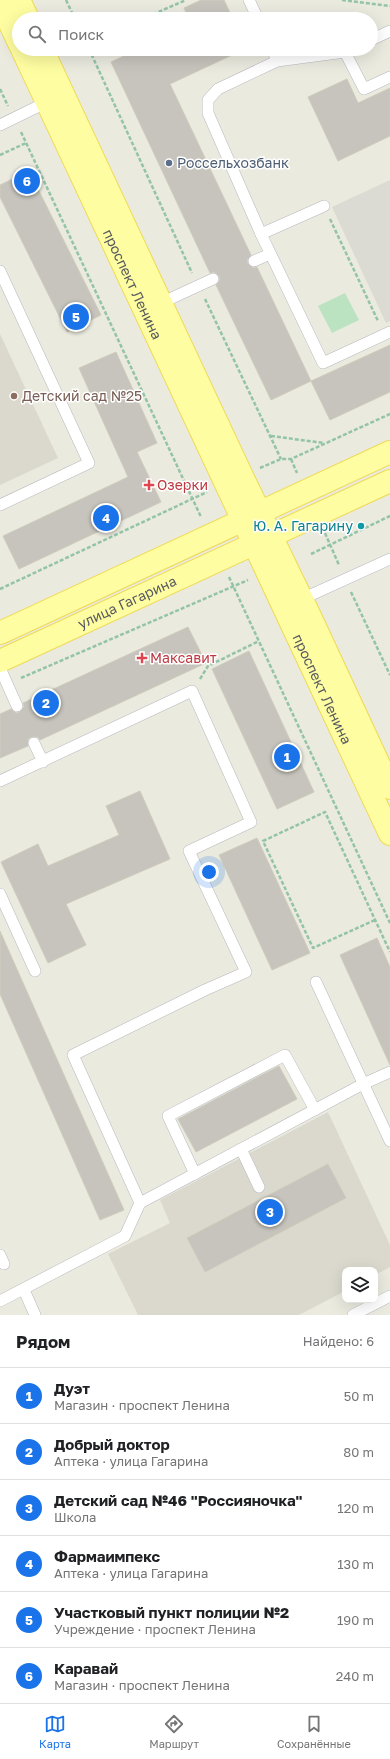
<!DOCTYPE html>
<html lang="ru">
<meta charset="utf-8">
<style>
body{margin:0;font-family:"Golos Text",sans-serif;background:#f2f2f2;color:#202124}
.controls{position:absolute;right:12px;bottom:12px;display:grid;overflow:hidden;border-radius:8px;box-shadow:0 4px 16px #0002}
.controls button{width:36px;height:36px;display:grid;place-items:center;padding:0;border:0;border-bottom:1px solid #e0e0e0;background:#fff;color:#202124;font:20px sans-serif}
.you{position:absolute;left:209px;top:872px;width:14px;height:14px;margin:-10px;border:3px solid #fff;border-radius:50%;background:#1a73e8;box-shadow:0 0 0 6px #1a73e833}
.badge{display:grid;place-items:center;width:26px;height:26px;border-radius:50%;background:#1a73e8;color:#fff;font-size:13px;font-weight:700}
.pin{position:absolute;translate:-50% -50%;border:2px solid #fff;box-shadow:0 1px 4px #0006}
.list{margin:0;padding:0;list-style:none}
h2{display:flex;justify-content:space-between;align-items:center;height:52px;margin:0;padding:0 16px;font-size:17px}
h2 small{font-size:13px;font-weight:400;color:#757577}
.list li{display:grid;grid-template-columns:26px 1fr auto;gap:12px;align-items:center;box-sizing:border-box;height:56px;padding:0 16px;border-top:1px solid #e0e0e0}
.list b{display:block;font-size:15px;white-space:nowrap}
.list p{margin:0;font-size:13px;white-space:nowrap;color:#757577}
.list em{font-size:13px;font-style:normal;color:#757577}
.icon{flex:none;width:22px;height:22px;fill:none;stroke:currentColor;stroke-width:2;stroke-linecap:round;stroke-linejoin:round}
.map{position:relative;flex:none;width:390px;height:1315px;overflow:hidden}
.search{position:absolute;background:#fff;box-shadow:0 4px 16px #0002;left:12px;right:12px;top:12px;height:44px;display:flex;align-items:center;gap:10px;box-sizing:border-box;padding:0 14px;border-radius:22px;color:#757577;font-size:15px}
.sheet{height:388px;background:#fff}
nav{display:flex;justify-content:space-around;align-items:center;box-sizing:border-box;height:56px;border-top:1px solid #e0e0e0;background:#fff;font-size:11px;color:#757577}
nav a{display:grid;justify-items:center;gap:2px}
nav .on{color:#1a73e8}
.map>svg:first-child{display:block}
.industrial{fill:#dcdbd3}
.education{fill:#dbd9cd}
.green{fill:#bbe3c1}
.building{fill:#c6c4bc;stroke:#cfccbd}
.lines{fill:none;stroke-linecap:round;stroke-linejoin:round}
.lane-casing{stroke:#b7b8be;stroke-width:12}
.primary-casing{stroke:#efda54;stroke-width:24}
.path{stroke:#94c4a8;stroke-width:2.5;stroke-dasharray:4 2;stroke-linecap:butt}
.lane{stroke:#fff;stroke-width:11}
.primary{stroke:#fefda1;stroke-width:22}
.service-dot{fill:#5c6f8a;stroke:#fff;stroke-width:1.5}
.education-dot{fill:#8d6e63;stroke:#fff;stroke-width:1.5}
.health-dot{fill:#e0444e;stroke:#fff;stroke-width:1.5}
.culture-dot{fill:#0f9aa8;stroke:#fff;stroke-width:1.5}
.labels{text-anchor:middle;stroke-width:3;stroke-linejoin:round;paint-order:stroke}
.service-label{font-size:14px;fill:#4e5e75;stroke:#fff;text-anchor:start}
.street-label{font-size:14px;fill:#585a60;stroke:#fff}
.education-label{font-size:14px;fill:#785e54;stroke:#fff;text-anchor:start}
.health-label{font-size:14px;fill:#be3a42;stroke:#fff;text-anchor:start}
.culture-label{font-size:14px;fill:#0d838f;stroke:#fff;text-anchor:end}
</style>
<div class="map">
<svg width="390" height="1315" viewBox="0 0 390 1315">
<rect width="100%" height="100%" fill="#ebeadf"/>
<path class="industrial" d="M390 180V321L386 323 332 207Z"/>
<g class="education">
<path d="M0 334 58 458 0 485Z"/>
<path d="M328 1112 390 1245V1267L375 1275V1270H345V1291L299 1315H138L108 1254 170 1223 160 1200Z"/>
</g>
<path class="green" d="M345 293 359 320 332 333 318 306Z"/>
<g class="building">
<path d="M201 0H224L233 19H189L184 8Z"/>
<path d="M138 49H245L170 84 251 255 247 260 248 264 253 268 257 267 311 381 271 400 216 285 220 280 219 276 214 272 210 273 111 62Z"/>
<path d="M347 79 358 103 390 88V136L338 161 308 97Z"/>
<path d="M29 171 101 315 67 332 0 197V185Z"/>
<path d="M390 345V392L330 420 311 381Z"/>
<path d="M116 352 157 443 137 452 161 502 19 569 3 536 128 477 79 368Z"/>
<path d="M188 627 206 663 40 740 38 737H31L28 739V746L0 758V714L11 709 16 713 20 712 24 707 23 703Z"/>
<path d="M249 651 314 792 277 809 212 669Z"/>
<path d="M140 791 170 859 66 904 86 945 48 963 1 862 38 844 48 866 119 835 106 806Z"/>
<path d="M257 838 310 953 272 970 219 855Z"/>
<path d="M0 931 124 1210 100 1220 0 994Z"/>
<path d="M377 938 390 967V1065L340 955Z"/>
<path d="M279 1066 297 1099 196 1152 178 1119Z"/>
<path d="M328 1164 346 1198 205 1272 187 1238Z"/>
</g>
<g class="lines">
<g class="lane-casing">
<g id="lane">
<path d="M249 0 258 19"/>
<path d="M371 40 390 31"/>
<path d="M272 49 277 61 345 52 351 49"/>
<path d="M345 52 364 89 390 77"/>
<path d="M277 61 218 89 208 100V113L261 234 323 363 390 332"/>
<path d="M0 125 47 102"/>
<path d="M261 234 324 206"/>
<path d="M254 261 270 254"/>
<path d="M0 271 89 463 0 505"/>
<path d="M161 303 213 279"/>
<path d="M302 599 390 559"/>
<path d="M0 668 17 706"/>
<path d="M34 743 43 762"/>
<path d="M0 781 192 691 251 822 189 851 246 972 205 990 73 1055 140 1203"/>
<path d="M0 894 35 971"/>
<path d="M316 982 390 1141"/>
<path d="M241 1149 259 1187"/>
<path d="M195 1174 168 1116 285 1055 315 1110"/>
<path d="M0 1255 4 1264"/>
<path d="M24 1290 35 1315"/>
<path d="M0 1301 125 1236 140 1203 363 1084 390 1072"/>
<path d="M353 1315 390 1296"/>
</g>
</g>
<g class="primary-casing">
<g id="primary">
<path d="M19 0 28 19"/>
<path d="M0 2 19 43"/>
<path id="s1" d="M22 49 390 834"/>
<path d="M42 49 242 476 309 614 390 788"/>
<path d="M0 633 390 452"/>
<path id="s2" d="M0 661 390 481"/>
</g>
</g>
<g class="path">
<path d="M66 0 75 19"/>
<path d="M342 0 390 6"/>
<path d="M142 19 186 0"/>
<path d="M89 49 192 273"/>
<path d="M0 89 8 106"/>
<path d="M21 132 201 517"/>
<path d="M0 155 26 143"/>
<path d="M330 219 378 321"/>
<path d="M205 299 281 459"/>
<path d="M271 436 324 443"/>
<path d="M291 459 297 473"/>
<path d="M260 468 281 459H291L390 414"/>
<path d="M325 533 339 565"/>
<path d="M311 554 390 516"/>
<path d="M229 577 390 923"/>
<path d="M0 589 207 492"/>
<path d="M351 592 390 675"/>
<path d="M21 678 248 580"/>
<path d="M200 679 208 666 259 641"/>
<path d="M375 920 313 948 263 841 325 812 390 952"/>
</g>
<use href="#lane" class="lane"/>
<use href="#primary" class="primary"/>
</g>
<circle class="service-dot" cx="169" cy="163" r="4"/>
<circle class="education-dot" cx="14" cy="396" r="4"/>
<g class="health-dot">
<path d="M147 479h4v4h4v4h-4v4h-4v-4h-4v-4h4z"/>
<path d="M140 652h4v4h4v4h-4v4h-4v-4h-4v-4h4z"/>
</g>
<circle class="culture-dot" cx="361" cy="526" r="4"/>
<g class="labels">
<g class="service-label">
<text x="177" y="168">Россельхозбанк</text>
</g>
<g class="street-label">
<text dy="5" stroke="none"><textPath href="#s1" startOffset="260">проспект Ленина</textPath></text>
<text dy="5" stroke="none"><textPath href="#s2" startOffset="140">улица Гагарина</textPath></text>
<text dy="5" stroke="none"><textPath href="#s1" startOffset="707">проспект Ленина</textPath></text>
</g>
<g class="education-label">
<text x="22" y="401">Детский сад №25</text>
</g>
<g class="health-label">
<text x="157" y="490">Озерки</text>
<text x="150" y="663">Максавит</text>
</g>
<g class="culture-label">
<text x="353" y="531">Ю. А. Гагарину</text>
</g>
</g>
</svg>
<div class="controls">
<button><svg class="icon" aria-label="layers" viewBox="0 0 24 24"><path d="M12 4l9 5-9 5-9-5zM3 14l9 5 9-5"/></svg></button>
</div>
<div class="you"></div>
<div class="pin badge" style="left:287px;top:757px">1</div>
<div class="pin badge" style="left:46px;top:703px">2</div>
<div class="pin badge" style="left:270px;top:1212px">3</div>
<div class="pin badge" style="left:106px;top:518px">4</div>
<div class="pin badge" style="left:76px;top:317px">5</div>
<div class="pin badge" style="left:27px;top:181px">6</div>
<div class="search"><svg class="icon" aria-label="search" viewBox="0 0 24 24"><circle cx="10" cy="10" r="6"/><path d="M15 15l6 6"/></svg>Поиск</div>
</div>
<section class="sheet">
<h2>Рядом<small>Найдено: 6</small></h2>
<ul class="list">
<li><span class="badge">1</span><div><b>Дуэт</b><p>Магазин · проспект Ленина</p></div><em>50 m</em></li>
<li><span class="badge">2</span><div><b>Добрый доктор</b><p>Аптека · улица Гагарина</p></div><em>80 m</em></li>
<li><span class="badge">3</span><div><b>Детский сад №46 &quot;Россияночка&quot;</b><p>Школа</p></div><em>120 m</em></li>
<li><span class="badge">4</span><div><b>Фармаимпекс</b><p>Аптека · улица Гагарина</p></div><em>130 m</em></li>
<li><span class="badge">5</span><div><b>Участковый пункт полиции №2</b><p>Учреждение · проспект Ленина</p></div><em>190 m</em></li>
<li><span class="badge">6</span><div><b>Каравай</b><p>Магазин · проспект Ленина</p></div><em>240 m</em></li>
</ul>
</section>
<nav>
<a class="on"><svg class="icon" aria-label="map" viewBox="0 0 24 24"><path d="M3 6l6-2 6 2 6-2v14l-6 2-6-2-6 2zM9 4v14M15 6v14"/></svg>Карта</a>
<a><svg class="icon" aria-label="directions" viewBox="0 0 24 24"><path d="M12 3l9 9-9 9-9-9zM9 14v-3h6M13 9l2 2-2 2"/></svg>Маршрут</a>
<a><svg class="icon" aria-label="saved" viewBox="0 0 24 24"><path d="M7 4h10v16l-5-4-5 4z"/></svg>Сохранённые</a>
</nav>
